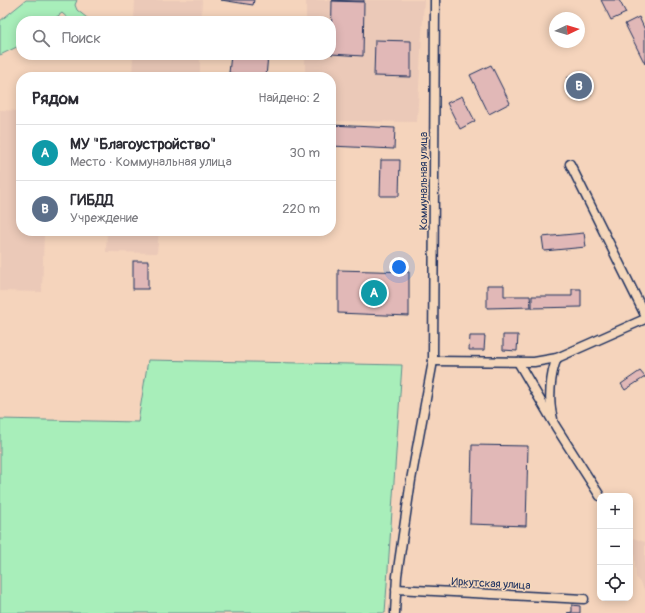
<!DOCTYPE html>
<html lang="ru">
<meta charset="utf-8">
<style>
body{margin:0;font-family:Pangolin,sans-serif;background:#f7f7f7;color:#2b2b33}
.controls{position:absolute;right:12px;bottom:12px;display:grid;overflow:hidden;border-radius:8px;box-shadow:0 2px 10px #0003}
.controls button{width:36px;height:36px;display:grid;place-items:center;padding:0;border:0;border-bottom:1px solid #e1e1e2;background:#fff;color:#2b2b33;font:20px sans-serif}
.compass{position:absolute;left:549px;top:12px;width:36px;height:36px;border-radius:50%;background:#fff;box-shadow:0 2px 10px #0003;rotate:86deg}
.you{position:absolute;left:399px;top:267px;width:14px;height:14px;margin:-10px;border:3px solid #fff;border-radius:50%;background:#1a73e8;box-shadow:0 0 0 6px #1a73e833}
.badge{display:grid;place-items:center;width:26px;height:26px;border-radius:50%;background:#b45309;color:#fff;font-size:13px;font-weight:700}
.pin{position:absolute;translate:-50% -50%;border:2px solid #fff;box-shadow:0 1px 4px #0006}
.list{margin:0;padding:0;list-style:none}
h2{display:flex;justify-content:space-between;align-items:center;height:52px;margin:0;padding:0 16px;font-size:17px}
h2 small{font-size:13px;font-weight:400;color:#7c7c81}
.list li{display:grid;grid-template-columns:26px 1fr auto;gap:12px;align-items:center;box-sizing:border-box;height:56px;padding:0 16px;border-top:1px solid #e1e1e2}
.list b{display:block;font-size:15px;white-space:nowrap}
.list p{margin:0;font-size:13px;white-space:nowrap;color:#7c7c81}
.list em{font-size:13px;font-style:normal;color:#7c7c81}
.icon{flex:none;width:22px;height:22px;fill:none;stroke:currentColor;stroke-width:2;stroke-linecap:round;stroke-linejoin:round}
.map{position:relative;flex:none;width:645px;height:613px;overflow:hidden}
.search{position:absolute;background:#fff;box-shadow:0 2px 10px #0003;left:16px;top:16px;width:320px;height:44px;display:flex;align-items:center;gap:10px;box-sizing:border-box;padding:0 14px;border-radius:16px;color:#7c7c81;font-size:15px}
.panel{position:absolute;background:#fff;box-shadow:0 2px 10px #0003;left:16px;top:72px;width:320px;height:164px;border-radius:16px}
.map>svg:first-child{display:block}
.built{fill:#ebc9b8}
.green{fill:#a8eeba;stroke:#628e8c}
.building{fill:#e1b8b7;stroke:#1b2f5e}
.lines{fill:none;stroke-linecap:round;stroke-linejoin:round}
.minor-casing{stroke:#1b2f5e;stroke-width:11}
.minor{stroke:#f5d7bb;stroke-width:8}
.labels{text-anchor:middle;stroke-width:3;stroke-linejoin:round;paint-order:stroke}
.street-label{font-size:11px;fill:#1b2f5e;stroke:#f5d7bb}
</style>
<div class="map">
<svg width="645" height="613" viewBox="0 0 645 613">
<rect width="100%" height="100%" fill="#f5d4bc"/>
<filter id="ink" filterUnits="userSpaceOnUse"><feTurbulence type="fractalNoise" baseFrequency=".025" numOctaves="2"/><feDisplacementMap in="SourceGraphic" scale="8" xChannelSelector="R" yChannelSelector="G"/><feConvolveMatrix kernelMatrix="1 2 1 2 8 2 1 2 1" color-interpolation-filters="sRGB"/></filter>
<g filter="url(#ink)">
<g class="built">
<path d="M135 0H202L201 21H134Z"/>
<path d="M306 0H424L417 122 331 121V77H305V55H331V21H306Z"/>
<path d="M133 55H200V77H132Z"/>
<path d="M0 110 21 111V231H44L42 292 0 291Z"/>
<path d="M107 231H159L157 253 106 252Z"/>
<path d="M633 538 645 542V590L636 577Z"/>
</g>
<g class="green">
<path d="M26 0H77L75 5 77 10 91 21H71L62 13 51 21H21V45L0 55V21Z"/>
<path d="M148 360 402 365 385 613H0V419L138 422Z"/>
</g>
<g class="building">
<path d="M221 0H254L253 5Z"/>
<path d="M332 0H364V2Z"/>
<path d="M601 0H619L626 13 611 20Z"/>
<path d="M332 1 364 2 363 56 331 54Z"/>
<path d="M639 17 645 30V64L625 24Z"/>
<path d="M375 40 411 41V77L374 76Z"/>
<path d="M231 55H268L266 77 229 73Z"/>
<path d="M491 65 510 103 489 114 470 75Z"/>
<path d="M580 71 591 95 578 101 567 78Z"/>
<path d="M462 96 475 121 460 129 447 103Z"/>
<path d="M331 125 395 128 394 149 331 146Z"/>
<path d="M381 160H400L399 196H380Z"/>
<path d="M584 233 586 247 544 251 542 237Z"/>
<rect x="133" y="261" width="15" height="28"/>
<path d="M338 270 409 272V316L338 313Z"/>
<path d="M487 285H504V296H530L531 307 487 308Z"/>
<path d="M572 289H581V307L532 308V296H572Z"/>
<path d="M503 335H518L517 351 503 350Z"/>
<path d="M470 336H485L484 350H469Z"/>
<path d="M640 371 645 377 625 390 621 384Z"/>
<path d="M472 445 528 446 526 526 470 524Z"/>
<path d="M572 605 580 606V613H567L572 612Z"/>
</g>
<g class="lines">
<g class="minor-casing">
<g id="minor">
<path d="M570 164 645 315"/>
<path d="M433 361 534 362 557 358 645 319"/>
<path d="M518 362 556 427 600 496"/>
<path d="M553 419C548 401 550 375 557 358"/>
<path d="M396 589 584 599"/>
<path d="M395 613 397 576 411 480 433 361 435 0"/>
</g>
</g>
<use href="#minor" class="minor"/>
</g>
</g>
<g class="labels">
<g class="street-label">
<text transform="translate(423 181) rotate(-90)" y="4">Коммунальная улица</text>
<text transform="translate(491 583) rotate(3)" y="4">Иркутская улица</text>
</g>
</g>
</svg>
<div class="controls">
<button>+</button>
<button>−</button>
<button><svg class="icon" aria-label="locate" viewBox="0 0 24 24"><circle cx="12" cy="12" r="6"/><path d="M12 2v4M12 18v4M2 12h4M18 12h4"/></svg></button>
</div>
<svg class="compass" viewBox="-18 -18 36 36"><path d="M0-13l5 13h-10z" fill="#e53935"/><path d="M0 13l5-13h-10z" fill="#7c7c81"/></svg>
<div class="you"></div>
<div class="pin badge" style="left:374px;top:293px;background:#0f9aa8">A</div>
<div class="pin badge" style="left:579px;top:86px;background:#5c6f8a">B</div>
<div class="search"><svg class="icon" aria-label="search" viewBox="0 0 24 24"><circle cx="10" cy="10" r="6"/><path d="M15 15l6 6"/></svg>Поиск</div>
<section class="panel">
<h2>Рядом<small>Найдено: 2</small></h2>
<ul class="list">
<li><span class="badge" style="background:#0f9aa8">A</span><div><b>МУ &quot;Благоустройство&quot;</b><p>Место · Коммунальная улица</p></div><em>30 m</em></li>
<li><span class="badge" style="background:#5c6f8a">B</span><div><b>ГИБДД</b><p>Учреждение</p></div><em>220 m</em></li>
</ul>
</section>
</div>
